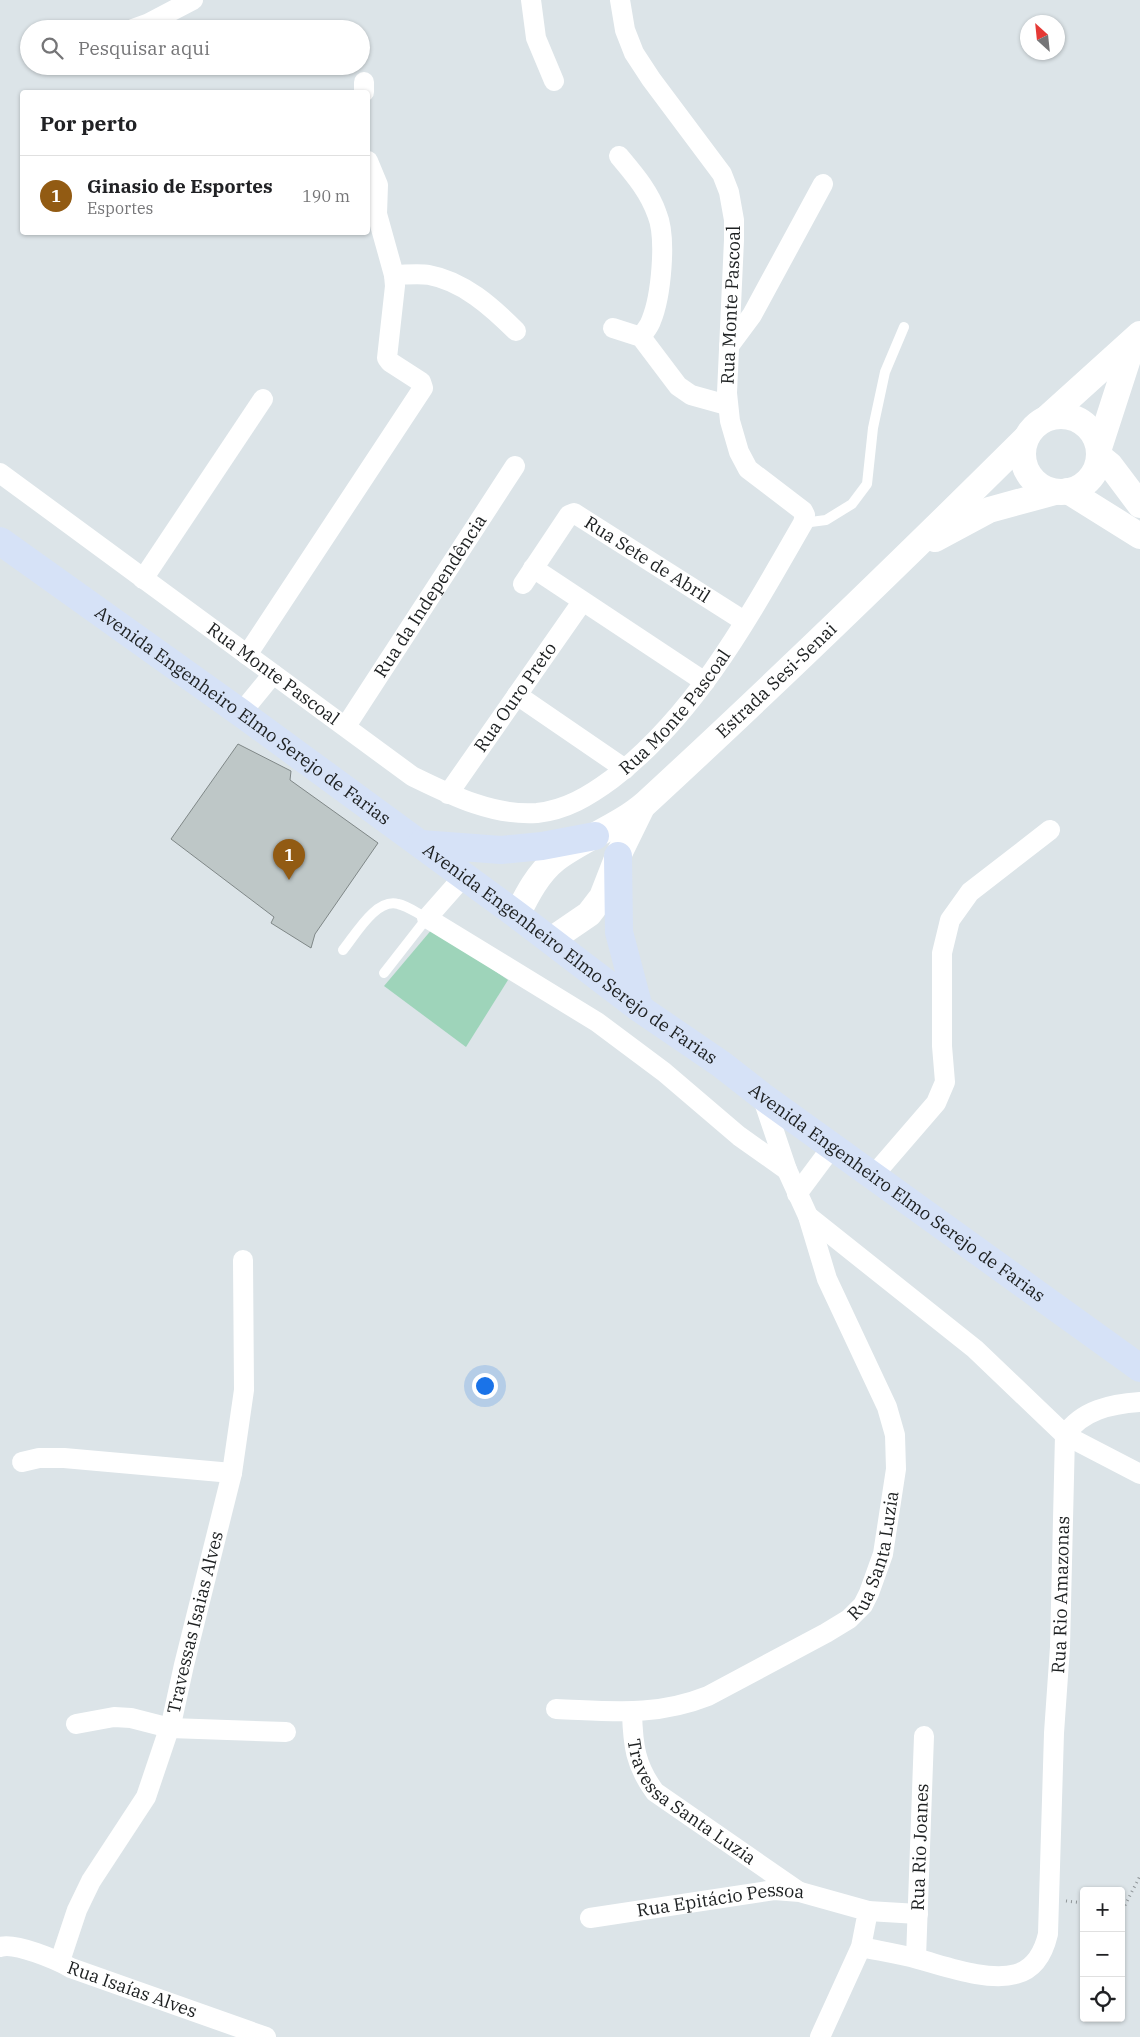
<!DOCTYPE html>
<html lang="pt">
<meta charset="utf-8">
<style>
body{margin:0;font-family:"IBM Plex Serif",serif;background:#f2f2f2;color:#202124}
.controls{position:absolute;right:15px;bottom:15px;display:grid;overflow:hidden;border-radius:5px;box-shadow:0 1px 4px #0004}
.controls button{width:45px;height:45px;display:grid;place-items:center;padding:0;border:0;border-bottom:1px solid #e0e0e0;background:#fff;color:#202124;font:25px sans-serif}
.compass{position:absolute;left:1020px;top:15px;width:45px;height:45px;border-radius:50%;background:#fff;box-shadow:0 1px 4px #0004;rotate:333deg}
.you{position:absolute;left:484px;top:1385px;width:18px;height:18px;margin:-12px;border:4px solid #fff;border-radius:50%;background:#1a73e8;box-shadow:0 0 0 8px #1a73e833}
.badge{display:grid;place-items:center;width:32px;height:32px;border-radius:50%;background:#925b13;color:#fff;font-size:16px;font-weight:700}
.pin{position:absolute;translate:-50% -41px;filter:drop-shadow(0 1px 2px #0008)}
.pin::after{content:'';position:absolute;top:26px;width:18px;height:15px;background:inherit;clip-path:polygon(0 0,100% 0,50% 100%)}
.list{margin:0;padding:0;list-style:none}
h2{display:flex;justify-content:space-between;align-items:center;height:65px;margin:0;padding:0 20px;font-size:21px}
h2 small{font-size:16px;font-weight:400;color:#757577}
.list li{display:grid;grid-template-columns:32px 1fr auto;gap:15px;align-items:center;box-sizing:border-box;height:80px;padding:0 20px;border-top:1px solid #e0e0e0}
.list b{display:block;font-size:19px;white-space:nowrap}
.list p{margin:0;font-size:16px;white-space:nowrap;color:#757577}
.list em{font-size:16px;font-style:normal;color:#757577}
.icon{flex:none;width:28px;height:28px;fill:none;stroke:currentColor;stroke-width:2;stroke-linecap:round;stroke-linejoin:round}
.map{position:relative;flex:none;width:1140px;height:2037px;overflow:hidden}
.search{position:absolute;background:#fff;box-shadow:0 1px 4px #0004;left:20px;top:20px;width:350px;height:55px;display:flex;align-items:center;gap:12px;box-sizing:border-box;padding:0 18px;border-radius:28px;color:#757577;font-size:19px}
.panel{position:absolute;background:#fff;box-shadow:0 1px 4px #0004;left:20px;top:90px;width:350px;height:145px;border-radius:5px}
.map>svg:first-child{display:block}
.green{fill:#9ed4ba}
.building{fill:#bec7c7;stroke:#7f8787}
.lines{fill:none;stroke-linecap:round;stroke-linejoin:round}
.path{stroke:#8f9598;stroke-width:3;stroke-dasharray:1 4;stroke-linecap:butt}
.service{stroke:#fff;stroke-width:10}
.minor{stroke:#fff;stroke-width:20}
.tertiary{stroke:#fff;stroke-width:26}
.secondary{stroke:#d6e2f7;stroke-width:28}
.labels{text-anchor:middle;stroke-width:5;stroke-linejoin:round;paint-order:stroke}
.street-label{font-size:18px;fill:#1d2021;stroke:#fff}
</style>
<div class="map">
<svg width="1140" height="2037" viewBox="0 0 1140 2037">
<rect width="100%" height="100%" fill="#dce4e8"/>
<path class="green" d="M433 928 508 980 466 1047 384 986Z"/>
<path class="building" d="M238 744 291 771 290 780 378 843 315 934 311 948 271 923 274 917 171 839Z"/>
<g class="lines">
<g class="path">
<path d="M1066 1901 1084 1903"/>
<path d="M1121 1907H1124L1140 1876"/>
</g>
<g class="service">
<path d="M803 523 826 520 852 504 867 484 873 428 885 372 904 327"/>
<path d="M343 950C356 934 376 898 398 904 408 906 418 914 427 918L384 973"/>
</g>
<g class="minor">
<path d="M531 0 536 38 554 81"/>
<path d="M133 29 147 24 193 0"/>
<path d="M364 82V92"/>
<path d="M619 156C634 174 649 191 657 214 667 238 661 297 651 321 649 327 644 332 641 337"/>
<path d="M394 275C405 275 418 273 429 275 463 281 492 307 516 331"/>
<path d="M613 328 641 337 678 386 691 395 727 405"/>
<path d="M729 346 752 315 823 184"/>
<path id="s1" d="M0 473 412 776C451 795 492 816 537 813 566 810 589 796 612 779 697 714 750 615 803 523L805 515 803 511 748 469 739 452 730 421 727 393 734 240V220L729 192 722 174 651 79 634 53 625 30 620 0"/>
<path d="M533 568 705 682"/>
<path d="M143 579 263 399"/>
<path id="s2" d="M523 584 569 515 574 513 744 621"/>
<path d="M247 655 423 388 421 382 390 362 387 358 395 286 394 275 377 214 378 185 368 161"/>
<path d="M517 695 625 769"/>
<path d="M241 713 273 674"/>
<path id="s3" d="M346 726 515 466"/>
<path id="s4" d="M448 794 582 602"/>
<path d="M464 876 427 918 597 1022 664 1072 739 1136 787 1170"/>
<path d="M873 1176 936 1103 945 1082 942 1046V953L950 920 970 892 1050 830"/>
<path d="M797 1194 832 1147"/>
<path d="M808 1216 975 1349 1065 1435 1140 1474"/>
<path d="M1065 1435C1082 1410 1111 1404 1140 1402"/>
<path d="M22 1462 39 1458H64L232 1473"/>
<path id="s5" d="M556 1709C611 1711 655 1717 708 1696L826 1633 849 1619 863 1605 869 1593 883 1554 896 1469 895 1435 887 1407 827 1279 808 1216 787 1170 762 1096"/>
<path id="s6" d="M632 1713C633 1745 635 1765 655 1792L798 1891"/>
<path d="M76 1724 114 1717 131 1718 170 1728 286 1732"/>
<path d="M868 1911 918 1914"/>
<path id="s7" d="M590 1918 774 1890 800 1892 868 1911 861 1947 820 2037"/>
<path id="s8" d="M0 1947C15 1942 57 1960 71 1968L266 2037"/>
<path id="s9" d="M861 1947C880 1951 899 1954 918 1959 945 1966 988 1982 1016 1974 1035 1969 1044 1951 1048 1934L1054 1733 1060 1647 1065 1435"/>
<path id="s10" d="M916 1958 924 1736"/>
<path id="s11" d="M60 1961 77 1910 91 1881 146 1797 172 1720 184 1665 232 1473 244 1390 243 1260"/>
</g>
<g class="tertiary">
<circle cx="1061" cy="454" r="38"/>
<path d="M1047 418 1140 334"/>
<path d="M1099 448 1134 340"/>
<path d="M1099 456 1110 465 1140 505"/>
<path d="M1068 491 1140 536"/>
<path d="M935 539 989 510 1055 492"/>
<path id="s12" d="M517 915C527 895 538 873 556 859 584 838 620 826 646 803 775 684 901 562 1026 438"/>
<path d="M551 940 589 914 602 897 618 856 642 807"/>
</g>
<g class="secondary">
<path id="s13" d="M0 541 241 713 517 915 639 1008 721 1064 762 1096 1140 1368"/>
<path d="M421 844 501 850 542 846 595 836"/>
<path d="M618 856 619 932 639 1008"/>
</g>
</g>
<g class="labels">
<g class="street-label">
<text dy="6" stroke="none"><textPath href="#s1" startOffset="1298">Rua Monte Pascoal</textPath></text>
<text dy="6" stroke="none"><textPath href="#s2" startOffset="175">Rua Sete de Abril</textPath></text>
<text dy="6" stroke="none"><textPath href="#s3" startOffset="155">Rua da Independência</textPath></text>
<text dy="6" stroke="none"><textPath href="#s1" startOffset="339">Rua Monte Pascoal</textPath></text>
<text dy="6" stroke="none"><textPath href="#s12" startOffset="354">Estrada Sesi-Senai</textPath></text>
<text dy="6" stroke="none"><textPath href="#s4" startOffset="118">Rua Ouro Preto</textPath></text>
<text dy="6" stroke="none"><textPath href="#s1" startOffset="819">Rua Monte Pascoal</textPath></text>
<text dy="6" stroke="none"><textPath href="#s13" startOffset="299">Avenida Engenheiro Elmo Serejo de Farias</textPath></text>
<text dy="6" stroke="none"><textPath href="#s13" startOffset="704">Avenida Engenheiro Elmo Serejo de Farias</textPath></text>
<text dy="6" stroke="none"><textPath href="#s13" startOffset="1109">Avenida Engenheiro Elmo Serejo de Farias</textPath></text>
<text dy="6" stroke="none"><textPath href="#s5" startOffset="385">Rua Santa Luzia</textPath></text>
<text dy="6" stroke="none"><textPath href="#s9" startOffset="552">Rua Rio Amazonas</textPath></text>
<text dy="6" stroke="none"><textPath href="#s11" startOffset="368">Travessas Isaias Alves</textPath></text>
<text dy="6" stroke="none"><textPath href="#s6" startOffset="115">Travessa Santa Luzia</textPath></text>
<text dy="6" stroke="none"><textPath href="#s10" startOffset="111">Rua Rio Joanes</textPath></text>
<text dy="6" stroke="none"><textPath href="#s7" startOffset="132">Rua Epitácio Pessoa</textPath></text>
<text dy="6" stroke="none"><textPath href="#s8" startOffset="140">Rua Isaías Alves</textPath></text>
</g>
</g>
</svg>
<div class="controls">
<button>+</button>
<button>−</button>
<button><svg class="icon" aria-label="locate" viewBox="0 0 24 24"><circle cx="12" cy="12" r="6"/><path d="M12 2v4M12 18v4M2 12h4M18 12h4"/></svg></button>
</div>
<svg class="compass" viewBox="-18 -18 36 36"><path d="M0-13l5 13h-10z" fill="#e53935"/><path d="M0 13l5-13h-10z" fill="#757577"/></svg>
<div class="you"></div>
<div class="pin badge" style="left:289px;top:880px">1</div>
<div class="search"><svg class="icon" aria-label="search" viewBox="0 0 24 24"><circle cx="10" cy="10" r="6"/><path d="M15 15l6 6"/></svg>Pesquisar aqui</div>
<section class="panel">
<h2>Por perto<small></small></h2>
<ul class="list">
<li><span class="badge">1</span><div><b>Ginasio de Esportes</b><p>Esportes</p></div><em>190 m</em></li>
</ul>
</section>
</div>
